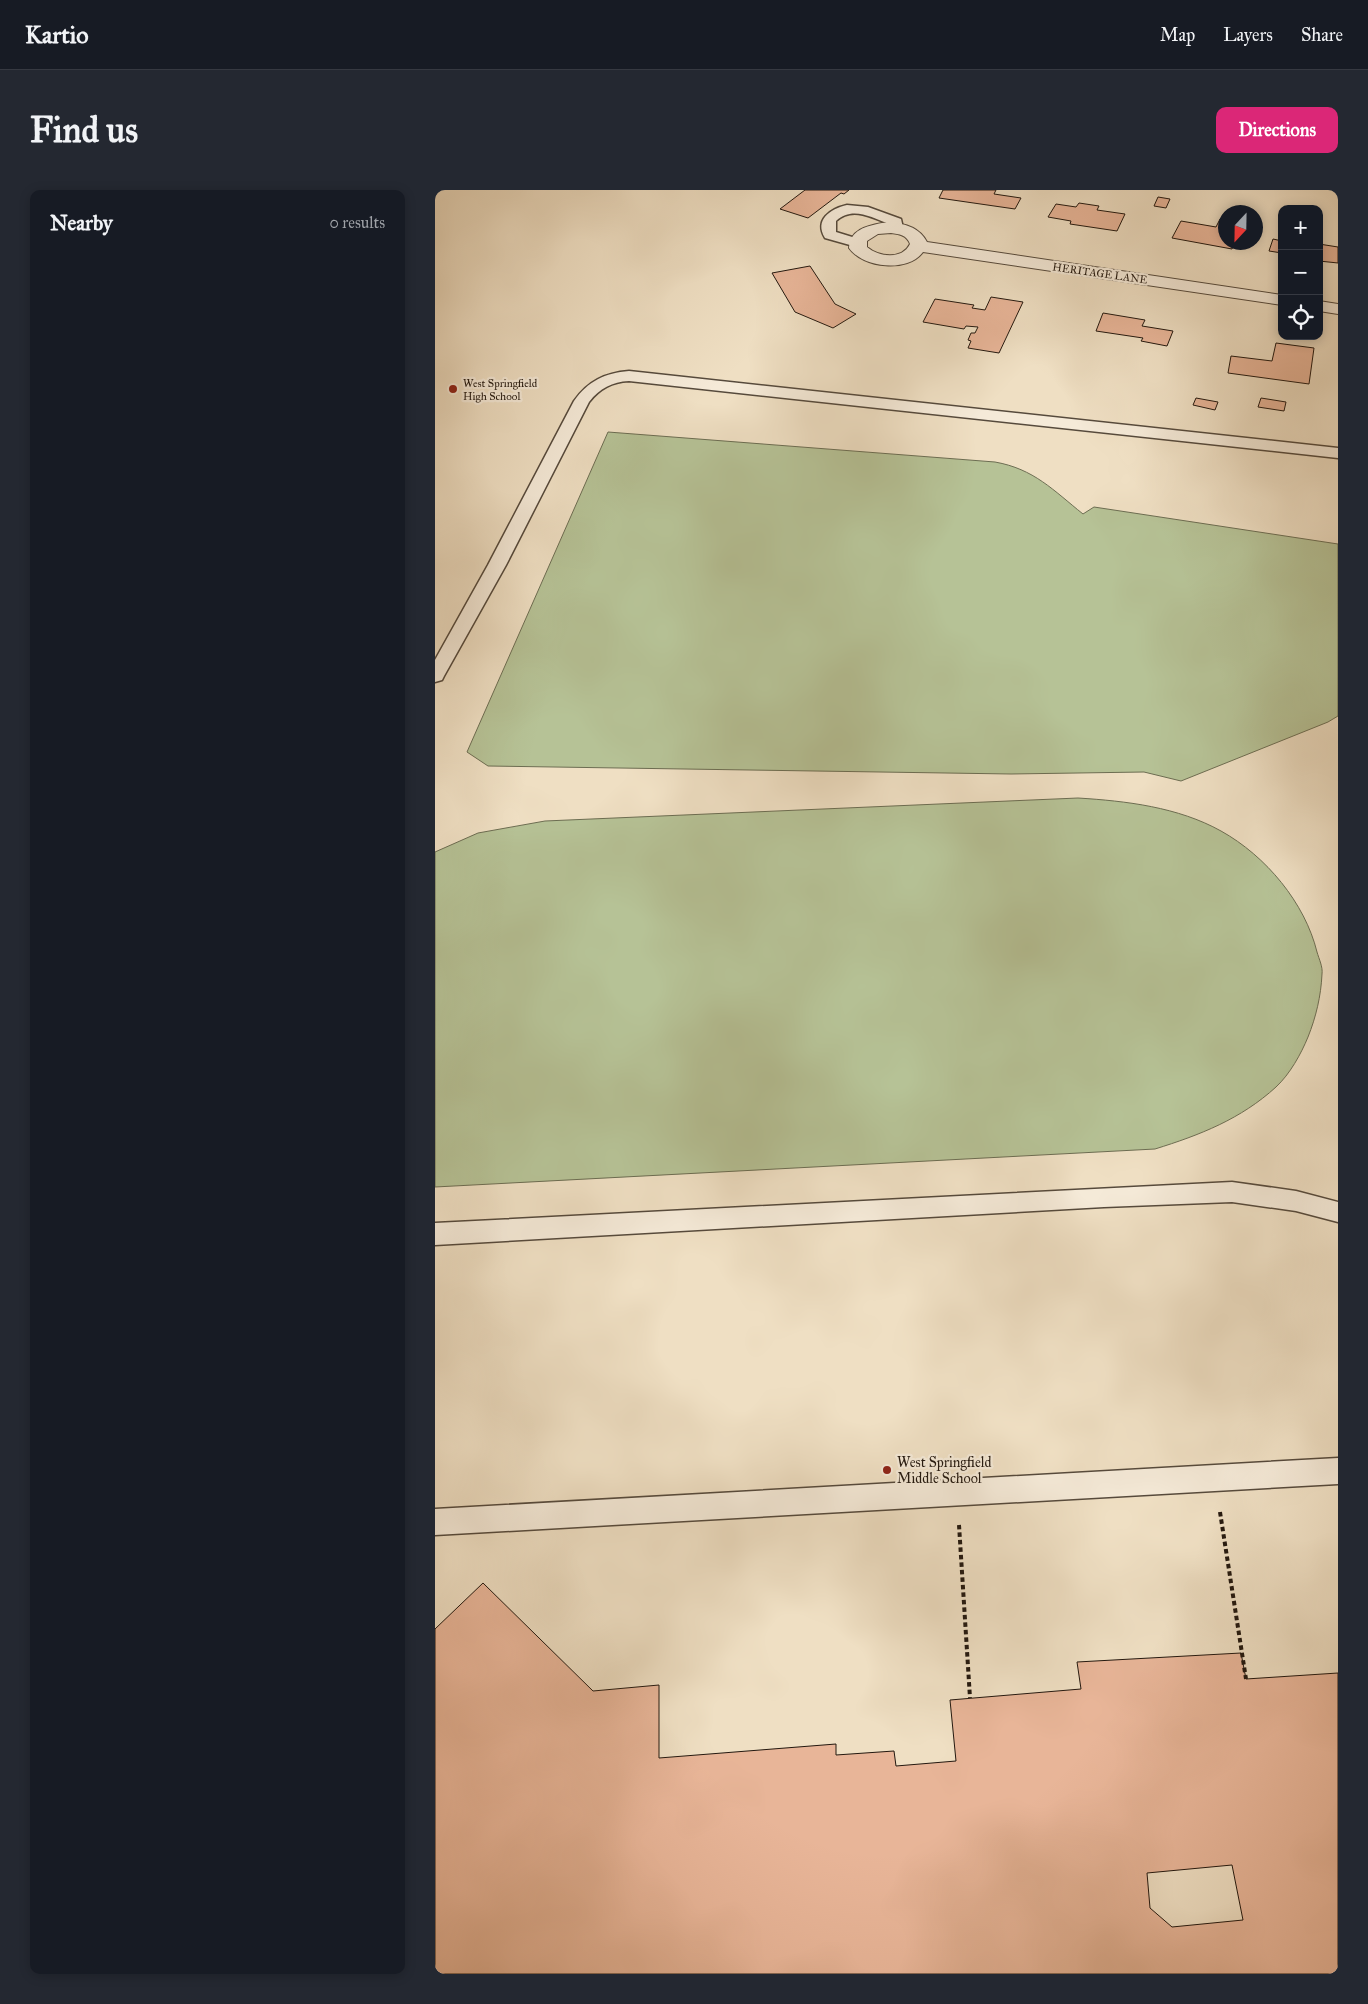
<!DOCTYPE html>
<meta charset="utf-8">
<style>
body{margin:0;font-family:"IM FELL Great Primer",serif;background:#242831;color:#f1f3f6}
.controls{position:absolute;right:15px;top:15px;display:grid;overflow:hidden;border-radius:10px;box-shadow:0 2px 12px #0003}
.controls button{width:45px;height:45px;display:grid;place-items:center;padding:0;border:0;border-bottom:1px solid #363941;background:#171b24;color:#f1f3f6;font:25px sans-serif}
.compass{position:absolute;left:783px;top:15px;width:45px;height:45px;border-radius:50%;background:#171b24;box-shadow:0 2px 12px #0003;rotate:202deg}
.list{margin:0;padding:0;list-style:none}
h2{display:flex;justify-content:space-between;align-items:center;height:65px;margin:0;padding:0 20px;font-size:21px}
h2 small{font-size:16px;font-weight:400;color:#9ea1a6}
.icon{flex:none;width:28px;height:28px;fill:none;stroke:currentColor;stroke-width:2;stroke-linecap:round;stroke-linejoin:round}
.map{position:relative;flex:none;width:903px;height:1784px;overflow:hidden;border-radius:10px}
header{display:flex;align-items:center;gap:30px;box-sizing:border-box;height:70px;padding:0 25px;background:#171b24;border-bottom:1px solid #363941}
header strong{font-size:24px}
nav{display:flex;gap:28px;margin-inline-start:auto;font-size:18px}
.intro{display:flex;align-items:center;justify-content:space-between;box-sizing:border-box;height:120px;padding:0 30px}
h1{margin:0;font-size:35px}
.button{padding:12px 22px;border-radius:10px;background:#db2777;color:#fff;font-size:18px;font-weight:700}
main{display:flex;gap:30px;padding:0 30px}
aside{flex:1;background:#171b24;border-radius:10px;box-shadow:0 2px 12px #0003}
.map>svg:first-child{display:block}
.green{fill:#b6c296;stroke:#6c6d52}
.building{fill:#e8b598;stroke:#23180f;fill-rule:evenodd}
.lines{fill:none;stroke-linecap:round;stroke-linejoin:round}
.service-casing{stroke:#564a3c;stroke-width:3}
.minor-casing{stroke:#564a3c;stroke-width:2}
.path{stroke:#23180f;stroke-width:4;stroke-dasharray:4.5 3;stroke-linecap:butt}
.service{fill:#f5ead8;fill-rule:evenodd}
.minor{fill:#f5ead8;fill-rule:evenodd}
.poi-dot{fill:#8f2418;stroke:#f5ead8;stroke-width:2}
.labels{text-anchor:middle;stroke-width:4.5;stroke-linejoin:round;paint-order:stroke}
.far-street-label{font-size:11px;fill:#23180f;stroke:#f5ead8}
.far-poi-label{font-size:11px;fill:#23180f;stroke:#f5ead8;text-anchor:start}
.poi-label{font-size:14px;fill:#23180f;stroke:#f5ead8;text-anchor:start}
</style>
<header>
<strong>Kartio</strong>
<nav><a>Map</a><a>Layers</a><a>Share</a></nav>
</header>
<div class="intro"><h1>Find us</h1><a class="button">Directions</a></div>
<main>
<aside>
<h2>Nearby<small>0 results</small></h2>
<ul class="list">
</ul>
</aside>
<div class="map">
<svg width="903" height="1784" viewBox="0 0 903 1784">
<rect width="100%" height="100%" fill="#efdfc3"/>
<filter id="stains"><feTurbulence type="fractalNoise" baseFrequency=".004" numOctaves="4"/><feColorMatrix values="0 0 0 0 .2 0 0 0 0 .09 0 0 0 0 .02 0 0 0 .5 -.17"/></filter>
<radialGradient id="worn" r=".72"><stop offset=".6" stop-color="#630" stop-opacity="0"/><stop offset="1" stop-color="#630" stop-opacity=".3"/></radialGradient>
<g class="green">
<path d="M173 242 560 272C599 279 618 300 648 324L659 317 903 354V526L893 532 746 591 709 582 576 584 53 576 32 562Z"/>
<path d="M643 608C691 611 743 617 786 641 831 666 870 713 882 762 884 769 888 777 887 784 886 806 881 827 873 847 866 864 855 884 841 897 806 929 765 945 720 959L0 997V662L43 643 110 631Z"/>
</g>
<g class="building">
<path d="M370 0H414L409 4 406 3 373 28 345 19Z"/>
<path d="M508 0H561L559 4 586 8 580 19 504 8Z"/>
<path d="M723 7 735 9 731 18 719 16Z"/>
<path d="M644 13 664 16 662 20 690 24 682 41 635 34 636 31 613 27 621 14 641 17Z"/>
<path d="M785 29 791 30V52H799L797 59 737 48 746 31 781 37Z"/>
<path d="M838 49 847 51V63L834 61Z"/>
<path d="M884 54 903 57V73L884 71Z"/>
<path d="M375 76 400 114 421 124 398 138 360 122 337 83Z"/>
<path d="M556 107 588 112 564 163 533 158 536 151 533 150 536 143H540L543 137 531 136 529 139 488 132 500 109 539 115 537 118 550 120Z"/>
<path d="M668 123 710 130 707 136 738 141 732 156 706 151 708 148 661 141Z"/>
<path d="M841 153 879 158 874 194 793 183 796 166 837 171Z"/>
<path d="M761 208 783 212 780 220 758 215Z"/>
<path d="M826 208 851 212 849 221 823 217Z"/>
<path d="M48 1393 158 1501 224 1495V1568L401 1554V1565L459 1561 461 1576 521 1571 515 1510 646 1499 642 1472 806 1463 811 1489 903 1483V1784H0V1439ZM797 1675 808 1730 737 1737 715 1718 712 1683Z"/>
</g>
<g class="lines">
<g class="service-casing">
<g id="service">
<path d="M412 15 433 17 466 29 468 38 466 41H456L454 34C436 27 417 16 401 31V42L427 50 429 53 427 56 422 57 390 48C379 30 395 19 412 15Z"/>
<path d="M194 181 903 258V268L194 191C177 192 165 198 154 212L71 375 9 486 7 490 0 492V470L53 375 139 211C153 191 170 183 194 181Z"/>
<path d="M797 992 861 1001 903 1012V1032L861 1021 797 1012 669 1017 0 1055V1033Z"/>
<path d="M903 1268V1294L0 1345V1319Z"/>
</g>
</g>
<g class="minor-casing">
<g id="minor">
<path d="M447 33C464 32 483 35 492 52L847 105V115L488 62C473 83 428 78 414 58 415 40 431 36 447 33ZM456 43C464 44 472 45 475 54 467 70 444 67 432 57V51L443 44Z"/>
<path d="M884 111 903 114V124L884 121Z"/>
</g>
</g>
<g class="path">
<path d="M785 1322 811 1489"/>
<path d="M524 1335 535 1508"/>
</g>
<use href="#service" class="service"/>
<use href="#minor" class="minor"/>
</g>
<g class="poi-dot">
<circle cx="18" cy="199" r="5"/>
<circle cx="452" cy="1280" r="5"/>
</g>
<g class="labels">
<g class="far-street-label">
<text transform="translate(665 83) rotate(8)" y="4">HERITAGE LANE</text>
</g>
<g class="far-poi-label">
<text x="28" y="197">West Springfield<tspan x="28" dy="13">High School</tspan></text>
</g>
<g class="poi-label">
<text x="462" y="1277">West Springfield<tspan x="462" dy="16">Middle School</tspan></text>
</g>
</g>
<rect width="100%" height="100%" filter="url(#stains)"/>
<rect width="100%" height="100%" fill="url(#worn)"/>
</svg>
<div class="controls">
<button>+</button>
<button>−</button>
<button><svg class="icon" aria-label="locate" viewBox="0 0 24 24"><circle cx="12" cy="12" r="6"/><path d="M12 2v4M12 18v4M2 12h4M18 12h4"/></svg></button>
</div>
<svg class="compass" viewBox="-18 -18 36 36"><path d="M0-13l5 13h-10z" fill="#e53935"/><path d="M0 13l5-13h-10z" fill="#9ea1a6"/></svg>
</div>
</main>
